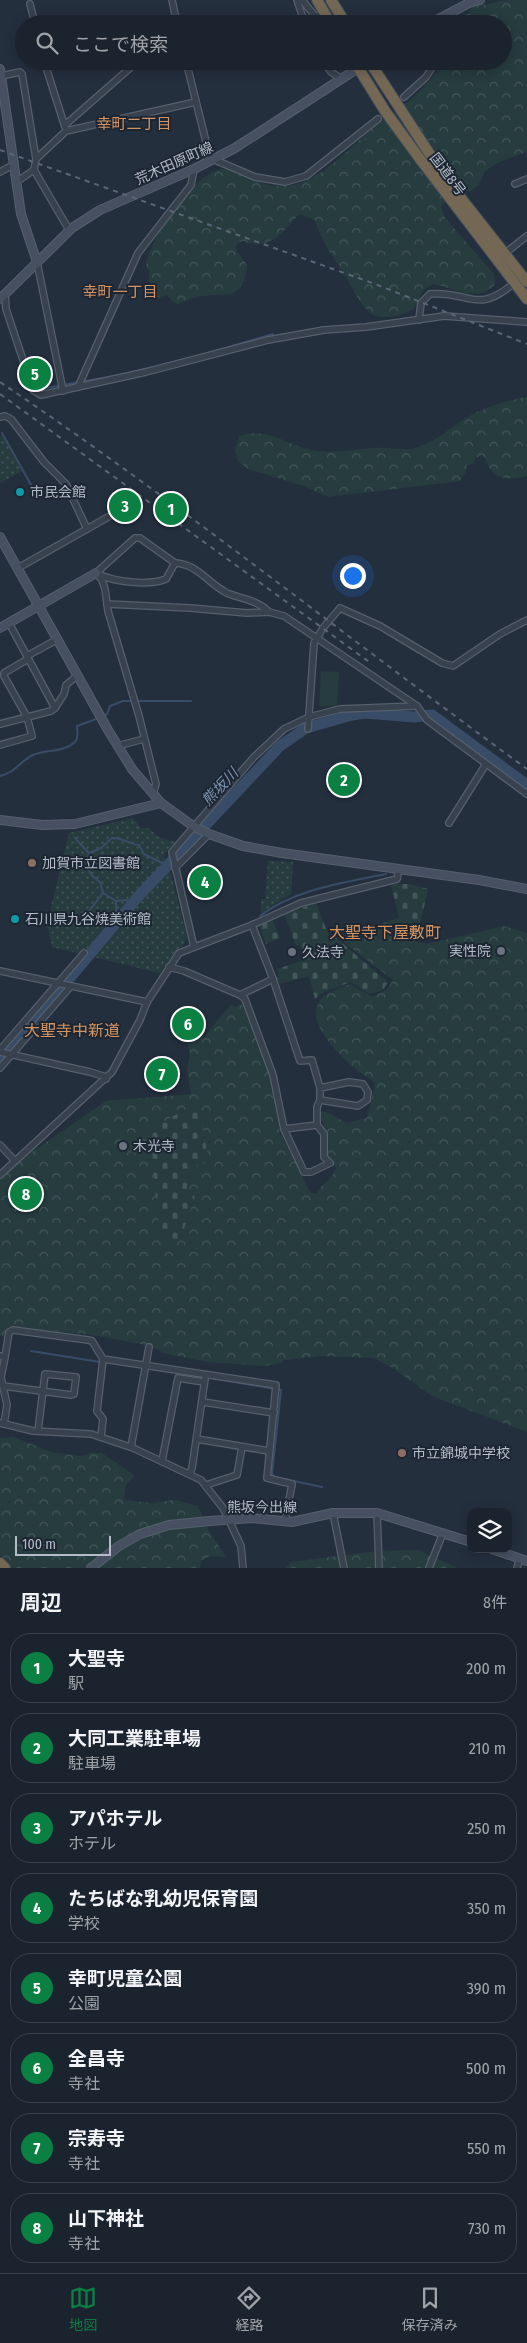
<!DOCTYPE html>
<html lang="ja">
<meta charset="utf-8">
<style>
body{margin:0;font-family:"Fira Sans Condensed","Noto Sans JP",sans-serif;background:#242b36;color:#f1f3f6}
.controls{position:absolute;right:15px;bottom:15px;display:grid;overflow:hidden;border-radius:10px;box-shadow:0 2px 12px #0003}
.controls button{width:45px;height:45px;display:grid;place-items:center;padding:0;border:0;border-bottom:1px solid #39404a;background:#1b232e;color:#f1f3f6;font:25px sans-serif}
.scale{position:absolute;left:15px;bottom:12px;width:96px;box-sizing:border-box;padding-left:5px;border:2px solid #b4bcc9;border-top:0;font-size:14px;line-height:18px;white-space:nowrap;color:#b4bcc9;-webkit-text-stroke:4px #1d2633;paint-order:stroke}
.you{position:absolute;left:352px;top:575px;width:18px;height:18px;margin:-12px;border:4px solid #fff;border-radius:50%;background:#1a73e8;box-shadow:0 0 0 8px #1a73e833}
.badge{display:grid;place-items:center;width:32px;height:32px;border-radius:50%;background:#0b8043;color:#fff;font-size:16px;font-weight:700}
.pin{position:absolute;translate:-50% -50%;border:2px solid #fff;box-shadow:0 1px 5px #0006}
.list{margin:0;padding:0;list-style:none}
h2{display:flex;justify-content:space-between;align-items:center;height:65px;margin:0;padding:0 20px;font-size:21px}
h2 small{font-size:16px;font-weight:400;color:#a0a4aa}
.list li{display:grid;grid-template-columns:32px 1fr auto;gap:15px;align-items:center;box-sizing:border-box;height:70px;margin:0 10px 10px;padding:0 10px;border:1px solid #39404a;border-radius:20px}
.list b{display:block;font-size:19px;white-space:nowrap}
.list p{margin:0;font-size:16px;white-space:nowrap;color:#a0a4aa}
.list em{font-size:16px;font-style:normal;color:#a0a4aa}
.icon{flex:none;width:28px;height:28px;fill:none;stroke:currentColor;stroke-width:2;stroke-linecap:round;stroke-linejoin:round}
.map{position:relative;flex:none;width:527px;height:1568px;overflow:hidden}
.search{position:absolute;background:#1b232e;box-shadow:0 2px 12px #0003;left:15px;right:15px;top:15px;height:55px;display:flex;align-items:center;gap:12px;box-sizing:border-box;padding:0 18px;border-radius:28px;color:#a0a4aa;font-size:19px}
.sheet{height:705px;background:#1b232e}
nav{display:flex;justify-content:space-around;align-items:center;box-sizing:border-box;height:70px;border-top:1px solid #39404a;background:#1b232e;font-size:14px;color:#a0a4aa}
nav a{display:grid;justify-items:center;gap:2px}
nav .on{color:#0b8043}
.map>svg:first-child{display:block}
.forest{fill:url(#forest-crowns)}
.cemetery{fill:url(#cemetery-stones)}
.park{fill:url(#park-dots)}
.pitch{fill:#263c3f}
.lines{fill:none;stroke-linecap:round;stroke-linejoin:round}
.stream{stroke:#394c67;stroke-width:2}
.river{stroke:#394c67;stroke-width:11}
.street-casing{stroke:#565f6c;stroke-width:8}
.secondary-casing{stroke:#565f6c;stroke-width:10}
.highway-casing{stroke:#434c59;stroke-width:12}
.street{stroke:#38414e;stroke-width:5.5}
.secondary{stroke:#465061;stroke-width:8}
.highway{stroke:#746855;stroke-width:10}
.rail{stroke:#5a6575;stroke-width:2;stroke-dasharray:5 5;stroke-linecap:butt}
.culture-dot{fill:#0f9aa8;stroke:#1d2633;stroke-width:2}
.education-dot{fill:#8d6e63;stroke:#1d2633;stroke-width:2}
.worship-dot{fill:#6b7280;stroke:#1d2633;stroke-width:2}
.labels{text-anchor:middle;stroke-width:4;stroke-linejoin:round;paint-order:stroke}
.street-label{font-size:14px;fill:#b4bcc9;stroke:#1d2633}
.poi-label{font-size:14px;fill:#b4bcc9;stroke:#1d2633;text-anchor:start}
.neighbourhood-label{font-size:15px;fill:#d59563;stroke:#1d2633}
.water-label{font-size:15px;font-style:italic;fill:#7c92b1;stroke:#1d2633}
.quarter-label{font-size:16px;fill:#d59563;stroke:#1d2633}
</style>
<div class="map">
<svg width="527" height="1568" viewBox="0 0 527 1568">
<defs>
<pattern id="forest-crowns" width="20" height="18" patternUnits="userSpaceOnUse" patternTransform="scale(1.25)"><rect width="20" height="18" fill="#263c3f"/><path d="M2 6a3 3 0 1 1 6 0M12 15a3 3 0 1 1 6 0" fill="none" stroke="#435659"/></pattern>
<pattern id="cemetery-stones" width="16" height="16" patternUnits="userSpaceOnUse" patternTransform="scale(1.25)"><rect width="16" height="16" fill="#263c3f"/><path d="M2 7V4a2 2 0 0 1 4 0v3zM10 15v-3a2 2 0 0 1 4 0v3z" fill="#435659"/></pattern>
<pattern id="park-dots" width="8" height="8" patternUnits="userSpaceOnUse" patternTransform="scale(1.25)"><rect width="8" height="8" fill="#263c3f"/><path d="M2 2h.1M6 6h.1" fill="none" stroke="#435659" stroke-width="1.8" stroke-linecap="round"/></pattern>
</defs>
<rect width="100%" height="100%" fill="#242f3e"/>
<g class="forest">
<path d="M506 0H527V152L499 162 485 171 479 184 471 191 456 192 441 207 445 218 494 274 495 284C480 304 454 288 433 284L423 290 414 309C401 315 384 322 370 313 360 305 351 285 344 274 331 253 323 245 315 220L299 214C283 232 269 252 243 241L238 243 235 248 247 265 245 279 239 289 232 294 199 296 177 304 173 302 167 295 157 298C151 291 147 281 150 272L146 267C148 241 196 169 224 169 232 169 241 176 249 179 261 184 279 188 293 185 321 180 354 144 376 126 392 114 409 102 423 88 431 80 438 71 444 61H503V24H459L473 7Z"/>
<path d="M527 397V476C515 479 498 481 490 469 487 464 487 459 482 455L476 458 474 463 467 465 466 472 460 481 328 497 304 486 248 469 238 461 235 451 239 436C267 427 283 443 308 449 328 455 355 449 376 448 387 447 399 450 410 449 435 445 452 425 473 414 485 408 515 398 527 397Z"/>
<path d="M504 926 527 933V1432L432 1396 394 1369 374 1358 319 1356 284 1360 282 1363 264 1366 207 1362 163 1353 151 1346 92 1335 13 1327 7 1331 5 1337 0 1336V1178L17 1162 106 1101 191 1094 187 1069 190 1054 185 1036 192 1034 204 1037 231 1004 236 1007 241 1004 246 1008 273 1083 280 1133 310 1192 316 1194C322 1183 332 1180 336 1168L325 1157 326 1132 320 1112H326L347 1123 367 1118 375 1083C369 1077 363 1075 357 1070 342 1058 307 1025 318 1004 323 993 339 988 350 984L371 996C383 994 387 990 393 980L337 937 376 927 385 934 427 944Z"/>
<path d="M13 1437 55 1453 82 1456 91 1453H102L135 1476 126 1484 124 1500 151 1503 174 1500 198 1506 209 1531 226 1557 210 1556 201 1561 200 1568H12L0 1555V1438Z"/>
<path d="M418 1550 458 1568H285L292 1562 377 1551Z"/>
</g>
<g class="cemetery">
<path d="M391 884H410L428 889 420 925 412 923 409 938 399 935 400 929 385 932 381 930 379 924 399 918Z"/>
<path d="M316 903 329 936H334L388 982 383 990 369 994 351 982 322 993 315 999 309 976 278 984 276 978 279 977 277 969 304 960 300 945H296L284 914Z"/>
<path d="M272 919 280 938 266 944 259 925Z"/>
<path d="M198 1102 209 1162 192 1167 185 1195 195 1196 180 1241 160 1233 149 1130Z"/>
</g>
<g class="park">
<path d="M2 435 22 471 0 483V436Z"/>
<path d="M133 818 141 828H150C155 837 166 841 176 841L163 856 168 861 187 938 183 945 176 950 160 973 52 947 47 924 69 833Z"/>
<path d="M268 861 293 862 291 894 261 913V899H265Z"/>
</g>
<path class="pitch" d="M321 671 339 672 337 707 319 706Z"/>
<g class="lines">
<g class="stream">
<path d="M208 353 273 334"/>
<path d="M40 389 120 375 197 356"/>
<path d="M2 433 35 492"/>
<path d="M103 716 107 714 110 706 123 701H191"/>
<path d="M0 776C15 773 20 761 33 755 47 749 63 753 75 742 79 738 77 731 77 726L99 718"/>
<path d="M75 838 89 853 101 848 112 838C121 837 129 844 139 845L144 854 168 866"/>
<path d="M89 853C83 865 90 876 100 882L103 893 89 911C90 920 99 919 106 921L109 931"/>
<path d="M103 893 116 901 127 900 133 903"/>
<path d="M116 901V911L122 915"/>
<path d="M260 916C295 889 343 883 386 874"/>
<path d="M31 1351 100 1362"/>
<path d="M105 1362 132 1366"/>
<path d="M206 1377 281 1390 272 1474 275 1477 322 1487"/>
</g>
<path class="river" d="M0 1058 54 997 136 899 280 746 306 728 352 715 365 713 414 717 432 715 527 785"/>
<g class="street-casing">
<g id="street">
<path d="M172 0 177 24"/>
<path d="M297 0 305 24"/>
<path d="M302 0 315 16 326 15"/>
<path d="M30 4 35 24"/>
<path d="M453 24 454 10"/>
<path d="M44 61 65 127"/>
<path d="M186 61 209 154 215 160 255 177 285 182 306 176 378 119"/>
<path d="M323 61 331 72 342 79"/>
<path d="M1 76 20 72 22 74 36 159 34 170 16 182"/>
<path d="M404 97 426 77 436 61"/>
<path d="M65 125 138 61"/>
<path d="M36 159 66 131 196 102"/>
<path d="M34 170 69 230"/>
<path d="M0 172 13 165"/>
<path d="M515 184 527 179"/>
<path d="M504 254 527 236"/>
<path d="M37 262 63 391"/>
<path d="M5 294 6 309 33 390 41 395 146 372 268 340 324 330 366 327 444 316 527 322"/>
<path d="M419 320 421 303 430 294C468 290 476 316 514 283"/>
<path d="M78 387 138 253 191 185 194 169"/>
<path d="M0 417 5 416 11 419 44 462 66 484 87 529 18 568"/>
<path d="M87 529 108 517"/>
<path d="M135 538H140L175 563 166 579C149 586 112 582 96 573Z"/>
<path d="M175 563C198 564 207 583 227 593 241 599 258 600 269 612"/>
<path d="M96 573 102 580 105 589 108 611 139 716 156 784 153 794"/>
<path d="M107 604 190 608 247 613 269 612 284 616 417 706 427 720 527 794"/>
<path d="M9 623 55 708 64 694 66 685 78 675"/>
<path d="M27 656 58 639"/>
<path d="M0 724 51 711 55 708"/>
<path d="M308 729 314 643 323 628 340 608 380 626 442 663 453 666 500 634 527 620"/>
<path d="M0 745 32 736 27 717 4 676V673L28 659"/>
<path d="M117 746 144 739"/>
<path d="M449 823 486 764"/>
<path d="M175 868 209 834"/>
<path d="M252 925 273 979 300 1061 312 1060 320 1088"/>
<path d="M194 947 172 852 254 757 284 729 309 717 340 709 417 706"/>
<path d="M169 967 184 971 240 995 245 999 273 1075 284 1129 304 1172H311L330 1163 324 1157V1134L317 1125 284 1129"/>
<path d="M0 971 147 1002"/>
<path d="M240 995 273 979"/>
<path d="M0 1050 84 953"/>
<path d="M0 1052 90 1072 103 1076 106 1079"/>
<path d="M0 1068 71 986"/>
<path d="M317 1125V1107L320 1100 358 1106 367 1100 368 1092 363 1084 349 1082 320 1088V1100"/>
<path d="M0 1145 15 1161"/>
<path d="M0 1175 112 1072 140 1020 147 1002 179 953 252 925 301 903 397 879 399 869"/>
<path d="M0 1356 5 1357 9 1332 13 1330 88 1340 92 1341 103 1359 276 1385 267 1478 292 1484 285 1522"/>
<path d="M3 1386 71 1395 74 1394 76 1377 45 1374 38 1431"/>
<path d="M203 1402 274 1413"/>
<path d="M0 1423 33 1431 91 1434 133 1448 201 1480 223 1508 229 1520 241 1546 243 1568"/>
<path d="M4 1424 7 1405 1 1377 5 1357"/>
<path d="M101 1437 103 1419 97 1411 103 1359"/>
<path d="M197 1439 269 1451"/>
<path d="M131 1447 149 1347"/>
<path d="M162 1461 178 1378 204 1382"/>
<path d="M190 1473 192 1468 205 1379"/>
<path d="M206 1485 237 1475 242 1447"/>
<path d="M333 1513 344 1568"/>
<path d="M377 1513 379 1568"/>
<path d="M429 1568 443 1533"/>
<path d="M517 1568 520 1558"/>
</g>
</g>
<g class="secondary-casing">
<g id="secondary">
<path d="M429 24 469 3 480 0"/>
<path d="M0 69 21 214 37 262"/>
<path d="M0 299 72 228 100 210 194 169 235 148 369 61"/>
<path d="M0 537 108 730 132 769 161 803 193 826 209 834 243 846 282 853 479 880 527 889"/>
<path d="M0 628 96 573"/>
<path d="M0 820 42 825 75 824 161 803"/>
<path d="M492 1549 527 1561"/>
<path d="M91 1568 119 1546 140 1534 169 1525 210 1521 252 1518 292 1522 333 1513H377L471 1542"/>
</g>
</g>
<g class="highway-casing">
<g id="highway">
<path d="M317 0 331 24"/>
<path d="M331 0 346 24"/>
<path d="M354 61 385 111 420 159 527 299"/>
<path d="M369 61 446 179 527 282"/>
<path d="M0 1563 5 1568"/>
</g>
</g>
<use href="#street" class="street"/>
<use href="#secondary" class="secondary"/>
<use href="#highway" class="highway"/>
<g class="rail">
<path d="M0 150 375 284 527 344"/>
<path d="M0 382C181 504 351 641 527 769"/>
<path d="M0 394 372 664"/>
</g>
</g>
<g class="culture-dot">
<circle cx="20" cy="492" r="5"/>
<circle cx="15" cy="919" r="5"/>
</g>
<g class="education-dot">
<circle cx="32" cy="863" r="5"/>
<circle cx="402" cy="1453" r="5"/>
</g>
<g class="worship-dot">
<circle cx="501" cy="951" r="5"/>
<circle cx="292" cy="952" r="5"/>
<circle cx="123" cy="1146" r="5"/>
</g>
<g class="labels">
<g class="street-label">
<text transform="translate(174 163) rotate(-24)" y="5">荒木田原町線</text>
<text transform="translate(448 174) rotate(53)" y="5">国道8号</text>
<text x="262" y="1512">熊坂今出線</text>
</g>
<g class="poi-label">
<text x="30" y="497">市民会館</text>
<text x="42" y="868">加賀市立図書館</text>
<text x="25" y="924">石川県九谷焼美術館</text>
<text x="491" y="956" text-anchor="end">実性院</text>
<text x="302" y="957">久法寺</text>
<text x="133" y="1151">木光寺</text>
<text x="412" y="1458">市立錦城中学校</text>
</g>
<g class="neighbourhood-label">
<text x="134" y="129">幸町二丁目</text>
<text x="120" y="297">幸町一丁目</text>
</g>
<g class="water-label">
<text transform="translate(220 787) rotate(-47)" y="5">熊坂川</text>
</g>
<g class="quarter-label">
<text x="385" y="938">大聖寺下屋敷町</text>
<text x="72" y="1036">大聖寺中新道</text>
</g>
</g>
</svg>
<div class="controls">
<button><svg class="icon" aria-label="layers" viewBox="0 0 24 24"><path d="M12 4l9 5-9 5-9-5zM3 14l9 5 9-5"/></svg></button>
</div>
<div class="scale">100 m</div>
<div class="you"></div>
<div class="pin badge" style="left:171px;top:509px">1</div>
<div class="pin badge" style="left:344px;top:780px">2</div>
<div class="pin badge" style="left:125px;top:506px">3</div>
<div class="pin badge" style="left:205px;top:882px">4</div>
<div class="pin badge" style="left:35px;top:374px">5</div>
<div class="pin badge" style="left:188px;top:1024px">6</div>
<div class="pin badge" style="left:162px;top:1074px">7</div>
<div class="pin badge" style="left:26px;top:1194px">8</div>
<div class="search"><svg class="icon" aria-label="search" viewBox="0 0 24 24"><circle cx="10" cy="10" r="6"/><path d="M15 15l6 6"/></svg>ここで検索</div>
</div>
<section class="sheet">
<h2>周辺<small>8件</small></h2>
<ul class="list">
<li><span class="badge">1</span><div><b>大聖寺</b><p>駅</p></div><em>200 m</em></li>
<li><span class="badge">2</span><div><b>大同工業駐車場</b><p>駐車場</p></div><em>210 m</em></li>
<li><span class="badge">3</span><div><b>アパホテル</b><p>ホテル</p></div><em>250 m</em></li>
<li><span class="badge">4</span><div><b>たちばな乳幼児保育園</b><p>学校</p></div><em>350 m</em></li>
<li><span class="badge">5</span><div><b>幸町児童公園</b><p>公園</p></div><em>390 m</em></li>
<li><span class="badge">6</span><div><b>全昌寺</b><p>寺社</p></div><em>500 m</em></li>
<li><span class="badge">7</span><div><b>宗寿寺</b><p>寺社</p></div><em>550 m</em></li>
<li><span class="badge">8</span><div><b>山下神社</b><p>寺社</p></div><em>730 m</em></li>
</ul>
</section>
<nav>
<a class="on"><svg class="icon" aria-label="map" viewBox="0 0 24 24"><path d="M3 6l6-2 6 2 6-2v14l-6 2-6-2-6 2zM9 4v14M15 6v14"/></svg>地図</a>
<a><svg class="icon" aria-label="directions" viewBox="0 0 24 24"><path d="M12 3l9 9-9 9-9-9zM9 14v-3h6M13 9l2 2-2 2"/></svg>経路</a>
<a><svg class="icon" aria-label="saved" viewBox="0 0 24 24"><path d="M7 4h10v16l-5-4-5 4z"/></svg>保存済み</a>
</nav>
